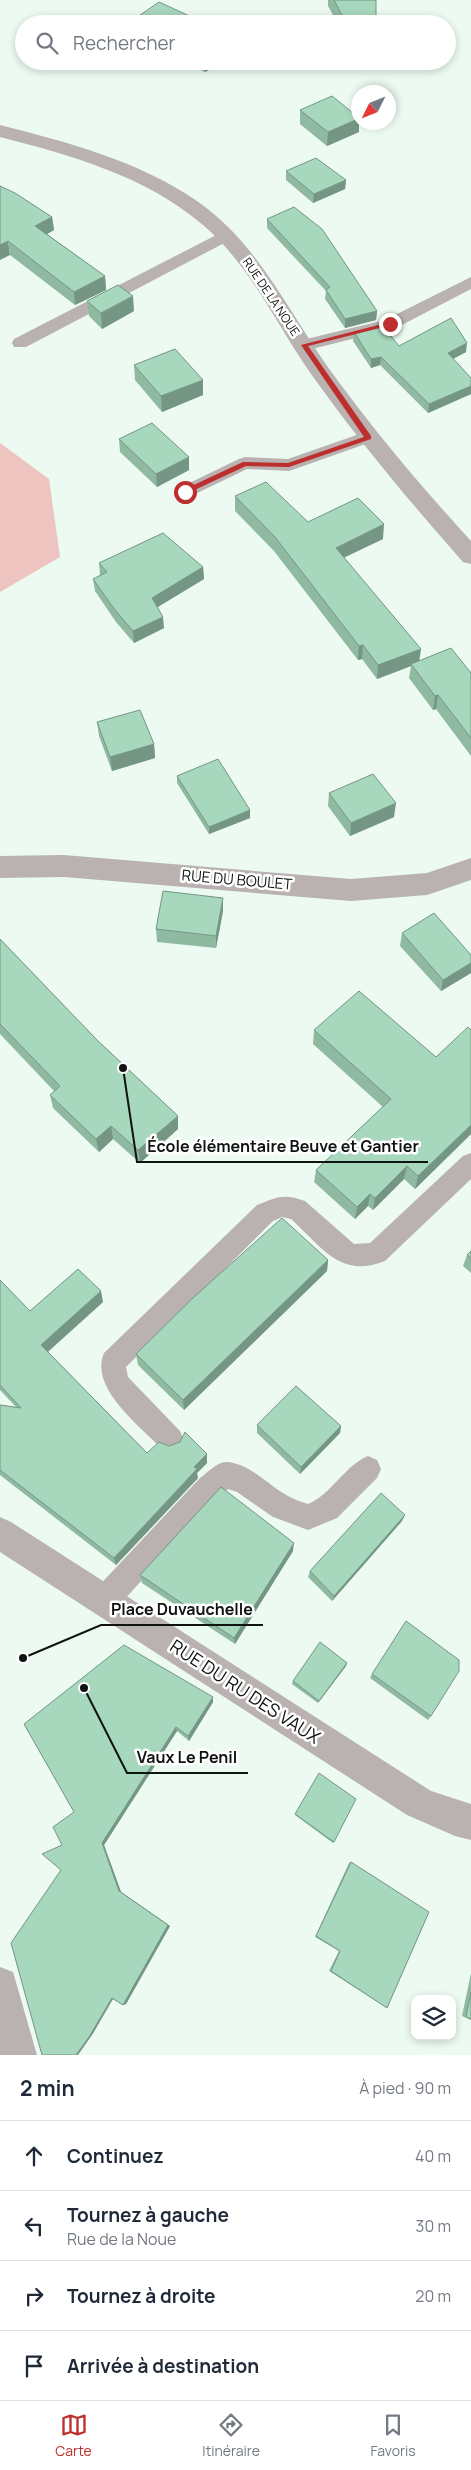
<!DOCTYPE html>
<html lang="fr">
<meta charset="utf-8">
<style>
body{margin:0;font-family:Manrope,sans-serif;background:#f2f2f3;color:#1f2937}
.controls{position:absolute;right:15px;bottom:15px;display:grid;overflow:hidden;border-radius:10px;box-shadow:0 2px 8px #0003}
.controls button{width:45px;height:45px;display:grid;place-items:center;padding:0;border:0;border-bottom:1px solid #e0e1e3;background:#fff;color:#1f2937;font:25px sans-serif}
.compass{position:absolute;left:351px;top:85px;width:45px;height:45px;border-radius:50%;background:#fff;box-shadow:0 2px 8px #0003;rotate:227deg}
.stop{position:absolute;width:15px;height:15px;margin:-11px;border:4px solid #bd2e2e;border-radius:50%;background:#fff}
.stop.end{background:#bd2e2e;border-color:#fff;box-shadow:0 1px 5px #0008}
.list{margin:0;padding:0;list-style:none}
h2{display:flex;justify-content:space-between;align-items:center;height:65px;margin:0;padding:0 20px;font-size:21px}
h2 small{font-size:16px;font-weight:400;color:#747a83}
.list li{display:grid;grid-template-columns:32px 1fr auto;gap:15px;align-items:center;box-sizing:border-box;height:70px;padding:0 20px;border-top:1px solid #e0e1e3}
.list b{display:block;font-size:19px;white-space:nowrap}
.list p{margin:0;font-size:16px;white-space:nowrap;color:#747a83}
.list em{font-size:16px;font-style:normal;color:#747a83}
.icon{flex:none;width:28px;height:28px;fill:none;stroke:currentColor;stroke-width:2;stroke-linecap:round;stroke-linejoin:round}
.map{position:relative;flex:none;width:471px;height:2055px;overflow:hidden}
.search{position:absolute;background:#fff;box-shadow:0 2px 8px #0003;left:15px;right:15px;top:15px;height:55px;display:flex;align-items:center;gap:12px;box-sizing:border-box;padding:0 18px;border-radius:28px;color:#747a83;font-size:19px}
.sheet{height:345px;background:#fff}
nav{display:flex;justify-content:space-around;align-items:center;box-sizing:border-box;height:70px;border-top:1px solid #e0e1e3;background:#fff;font-size:14px;color:#747a83}
nav a{display:grid;justify-items:center;gap:2px}
nav .on{color:#bd2e2e}
.map>svg:first-child{display:block}
.green{fill:#edc4bf}
.lines{fill:none;stroke-linecap:round;stroke-linejoin:round}
.service{fill:#b9b2b1;fill-rule:evenodd}
.minor{fill:#b9b2b1;fill-rule:evenodd}
.wall{fill:#90b9a2}
.shaded-wall{fill:#759684}
.building{fill:#a7d7bc;stroke:#759684}
.route{fill:#bd2e2e}
.labels{text-anchor:middle;stroke-width:5;stroke-linejoin:round;paint-order:stroke}
.far-street-label{font-size:12px;fill:#0f1311;stroke:#fff}
.street-label{font-size:15px;fill:#0f1311;stroke:#fff}
.near-street-label{font-size:18px;fill:#0f1311;stroke:#fff}
.leader{fill:none;stroke:#0f1311;stroke-width:2}
.callout-dot{fill:#0f1311;stroke:#fff;stroke-width:2}
.callout-label{font-size:16px;text-anchor:middle;font-weight:bold;fill:#0f1311;stroke:#fff;stroke-width:5;stroke-linejoin:round;paint-order:stroke}
</style>
<div class="map">
<svg width="471" height="2055" viewBox="0 0 471 2055">
<rect width="100%" height="100%" fill="#ecfaf1"/>
<path class="green" d="M0 443 49 479 60 557 0 592Z"/>
<g class="lines">
<g class="service">
<path d="M226 230 232 231 234 235 232 239 26 347H14L12 343 14 339Z"/>
<path d="M471 277V289L396 328 304 351 298 349 296 345 298 341 385 320Z"/>
<path d="M368 431 374 433 377 437 374 441 295 469 289 471 247 469 191 496 185 498 179 496 176 492 179 488 239 459 245 457 288 459Z"/>
<path d="M471 1153V1179L385 1261C340 1279 322 1247 291 1219L282 1217 273 1221 126 1367 128 1377 180 1431 184 1440 180 1449 171 1453 162 1449C140 1426 89 1388 104 1353L257 1205C277 1197 284 1193 305 1201L354 1244 370 1243 463 1156Z"/>
<path d="M368 1456 377 1460 381 1469 377 1478 337 1518 308 1530 273 1517 237 1492 228 1489 218 1496 114 1611 104 1615 94 1611 90 1601 94 1591 200 1478C207 1473 217 1462 226 1462 251 1463 269 1487 290 1497 295 1500 302 1502 308 1504 332 1494 344 1466 368 1456Z"/>
</g>
<g class="minor">
<path d="M0 125C67 142 139 161 197 201 255 241 286 306 325 363 370 426 419 484 471 541V564L463 562C409 501 358 440 311 374 276 324 250 265 203 225 146 176 70 155 0 137Z"/>
<path d="M64 855 351 879 427 873 471 858V880L427 895 351 901 64 877 0 878V856Z"/>
<path d="M0 1517 11 1522 431 1791 471 1804V1840L455 1836 407 1815 0 1552Z"/>
<path d="M0 1967 13 1972 37 2055H0Z"/>
</g>
</g>
<g class="wall">
<path d="M328 0H334L376 24H338L328 6Z"/>
<path d="M133 20 207 24H133Z"/>
<path d="M183 61H225L205 72Z"/>
<path d="M300 110 359 122V132L327 146 300 124Z"/>
<path d="M286 171 346 180 345 189 313 203 286 180Z"/>
<path d="M0 186 52 217 54 230 47 234 105 276 106 290 75 305 10 255Z"/>
<path d="M267 219 377 311 376 320 345 328 325 299 326 291 267 228Z"/>
<path d="M87 301 134 311 102 329 89 316Z"/>
<path d="M354 332 399 346 466 352 453 359 471 378V394L428 413 380 365 371 368 353 341Z"/>
<path d="M134 365 203 395 162 412 135 380Z"/>
<path d="M119 439 189 457V470L157 487 120 452Z"/>
<path d="M235 496 308 522 383 539 344 557 419 661 471 673V756L436 709 433 710 409 678 411 666 377 679 362 659 358 660 274 551 235 511Z"/>
<path d="M99 563 203 567 204 579 157 607 164 628 134 643 116 622 95 591 93 579 100 575Z"/>
<path d="M97 722 154 744 155 758 112 771 99 736Z"/>
<path d="M177 776 250 818 209 834 177 783Z"/>
<path d="M329 793 394 817 350 836 328 806Z"/>
<path d="M223 911 216 948 157 942 156 929Z"/>
<path d="M402 933 471 955V973L441 991 400 946Z"/>
<path d="M0 939 97 1040 178 1116V1129L140 1163 113 1139 99 1152 53 1108 50 1095 54 1091 0 1034Z"/>
<path d="M314 1030 436 1057 471 1030V1134L415 1189 404 1179 373 1210 368 1206 355 1219 314 1182 316 1170 383 1107 313 1044Z"/>
<path d="M471 1251V1273L463 1266 467 1255Z"/>
<path d="M328 1260 327 1271 184 1410 138 1365 136 1354Z"/>
<path d="M0 1280 30 1311 103 1302 48 1352 147 1453 207 1463 197 1473 198 1478 116 1565 0 1475V1405L16 1407 0 1390Z"/>
<path d="M257 1425 341 1426 340 1433 300 1474 257 1433Z"/>
<path d="M402 1521 332 1601 308 1577 310 1571Z"/>
<path d="M293 1551 235 1644 142 1583 140 1575Z"/>
<path d="M346 1666 318 1703 292 1684 293 1681Z"/>
<path d="M372 1674 431 1716 428 1720 370 1678Z"/>
<path d="M213 1697V1702L189 1741 177 1731 104 1845 121 1892 170 1926 126 2004 123 2005 113 1999 92 2035 61 1870 62 1845 74 1812 24 1724Z"/>
<path d="M319 1773 334 1842 333 1843 295 1815Z"/>
<path d="M351 1862 387 2008 329 1971 339 1951 315 1937 349 1863Z"/>
<path d="M471 1973V2020L462 2016Z"/>
</g>
<g class="shaded-wall">
<path d="M204 61H225L205 72Z"/>
<path d="M358 119V122H359V132L327 146 328 132Z"/>
<path d="M346 180 345 189 313 203 314 194Z"/>
<path d="M52 217 54 230 37 240 35 226Z"/>
<path d="M8 241 10 255 0 260V245Z"/>
<path d="M105 276 106 290 75 305 74 292Z"/>
<path d="M133 296 134 311 102 329 101 313Z"/>
<path d="M377 311 376 320 345 328V319Z"/>
<path d="M467 343 466 352 447 362 448 353Z"/>
<path d="M381 357 380 365 371 368V359Z"/>
<path d="M203 380V395L162 412 161 396Z"/>
<path d="M471 386V394L428 413 429 404Z"/>
<path d="M189 457V470L157 487 156 474Z"/>
<path d="M384 524 383 539 335 562 336 548Z"/>
<path d="M203 567 204 579 153 610 152 598Z"/>
<path d="M163 617 164 628 134 643 133 631Z"/>
<path d="M363 645 362 659 358 660 359 646Z"/>
<path d="M421 649 419 663 411 664V666L377 679 378 665Z"/>
<path d="M438 695 436 709 433 710 435 696Z"/>
<path d="M154 744 155 758 112 771 110 757Z"/>
<path d="M396 803 394 817 350 836 351 823Z"/>
<path d="M250 810V818L209 834V827Z"/>
<path d="M223 898V911L216 948V936Z"/>
<path d="M471 963V973L441 991 443 980Z"/>
<path d="M178 1116V1129L140 1163 138 1150Z"/>
<path d="M471 1125V1134L415 1189 418 1176Z"/>
<path d="M111 1126 113 1139 99 1152 96 1139Z"/>
<path d="M407 1166 404 1179 373 1210 375 1198Z"/>
<path d="M370 1194 368 1206 355 1219 357 1207Z"/>
<path d="M328 1260 327 1271 184 1410 183 1400Z"/>
<path d="M101 1291 103 1302 44 1355 41 1345Z"/>
<path d="M341 1426 340 1433 300 1474 301 1467Z"/>
<path d="M207 1454V1463L197 1473 198 1478 116 1565 114 1558 194 1467Z"/>
<path d="M405 1515 402 1521 332 1601 334 1596Z"/>
<path d="M294 1543 293 1551 235 1644 234 1638Z"/>
<path d="M347 1663 346 1666 318 1703 319 1701Z"/>
<path d="M213 1697V1702L189 1741 188 1736Z"/>
<path d="M176 1727 177 1731 104 1845 121 1892 170 1926 126 2004 123 2005 119 1891 102 1843Z"/>
<path d="M114 1997 92 2035 78 2055H76L112 1998Z"/>
</g>
<g class="building">
<path d="M334 0H376V24H356L343 17Z"/>
<path d="M159 2 207 24H140L133 20Z"/>
<path d="M332 96 358 117V119L328 132 300 110Z"/>
<path d="M316 158 346 180 314 194 286 171Z"/>
<path d="M0 186 15 193 52 217 35 226 105 276 74 292 8 241 0 245Z"/>
<path d="M294 207 322 229 377 311 345 319 326 290 330 287 267 219Z"/>
<path d="M118 285 133 296 101 313 87 301Z"/>
<path d="M451 318 467 343 448 353 471 378V386L429 404 381 357 371 359 354 332 382 325 399 346Z"/>
<path d="M175 349 203 380 161 396 134 365Z"/>
<path d="M152 423 189 457 156 474 119 439Z"/>
<path d="M266 482 308 522 358 498 384 524 336 548 421 649 378 665 363 645 359 646 275 537 235 496Z"/>
<path d="M163 533 203 567 152 598 163 617 133 631 115 610 93 579 107 572 99 563Z"/>
<path d="M451 648 471 673V738L438 695 435 696 411 664Z"/>
<path d="M140 710 154 744 110 757 97 722Z"/>
<path d="M218 759 250 810 209 827 177 776Z"/>
<path d="M373 774 396 803 351 823 329 793Z"/>
<path d="M163 891 223 898 216 936 156 929Z"/>
<path d="M434 913 471 955V963L443 980 402 933Z"/>
<path d="M0 939 97 1040 178 1116 138 1150 111 1126 96 1139 50 1095 60 1086 0 1024Z"/>
<path d="M359 991 436 1057 468 1027 471 1030V1125L418 1176 407 1166 375 1198 370 1194 357 1207 316 1170 391 1099 314 1030Z"/>
<path d="M282 1218 328 1260 183 1400 136 1354 194 1297Z"/>
<path d="M471 1251V1258L467 1255Z"/>
<path d="M78 1269 101 1291 41 1345 147 1453 159 1442 169 1446 180 1442 185 1432 207 1454 194 1467 197 1469 114 1558 0 1470V1405L21 1408 0 1385V1280L30 1311Z"/>
<path d="M296 1386 341 1426 301 1467 257 1425Z"/>
<path d="M221 1487 294 1543 234 1638 140 1575Z"/>
<path d="M381 1493 405 1515 334 1596 310 1571Z"/>
<path d="M406 1621 459 1660V1671L431 1716 372 1674Z"/>
<path d="M320 1642 347 1663 319 1701 293 1681Z"/>
<path d="M124 1645 213 1697 188 1736 176 1727 102 1843 119 1891 168 1925 123 2005 112 1998 89 2037 76 2055H42L11 1943 61 1870 42 1854 62 1845 53 1827 74 1812 24 1724Z"/>
<path d="M319 1773 356 1799 334 1842 295 1814Z"/>
<path d="M351 1862 429 1912 387 2008 331 1971 340 1951 316 1936Z"/>
<path d="M471 1992V2019L466 2017Z"/>
</g>
<path class="route" d="M390 322 392 325 308 346 371 436V439L289 467 246 466 188 493H183V490L243 462 288 463 364 437 301 345Z"/>
<g class="labels">
<g class="far-street-label">
<text transform="translate(271 297) rotate(56)" y="4">RUE DE LA NOUE</text>
</g>
<g class="street-label">
<text transform="translate(237 880) rotate(5)" y="5">RUE DU BOULET</text>
</g>
<g class="near-street-label">
<text transform="translate(245 1692) rotate(33)" y="6">RUE DU RU DES VAUX</text>
</g>
</g>
<path class="leader" d="M123 1068L137 1162H428M23 1658L101 1625H263M84 1688L127 1773H248"/>
<g class="callout-dot">
<circle cx="123" cy="1068" r="5"/>
<circle cx="23" cy="1658" r="5"/>
<circle cx="84" cy="1688" r="5"/>
</g>
<g class="callout-label">
<text x="283" y="1152">École élémentaire Beuve et Gantier</text>
<text x="182" y="1615">Place Duvauchelle</text>
<text x="187" y="1763">Vaux Le Penil</text>
</g>
</svg>
<div class="controls">
<button><svg class="icon" aria-label="layers" viewBox="0 0 24 24"><path d="M12 4l9 5-9 5-9-5zM3 14l9 5 9-5"/></svg></button>
</div>
<svg class="compass" viewBox="-18 -18 36 36"><path d="M0-13l5 13h-10z" fill="#e53935"/><path d="M0 13l5-13h-10z" fill="#747a83"/></svg>
<div class="stop" style="left:185px;top:492px"></div>
<div class="stop end" style="left:390px;top:324px"></div>
<div class="search"><svg class="icon" aria-label="search" viewBox="0 0 24 24"><circle cx="10" cy="10" r="6"/><path d="M15 15l6 6"/></svg>Rechercher</div>
</div>
<section class="sheet">
<h2>2 min<small>À pied · 90 m</small></h2>
<ul class="list">
<li><svg class="icon" aria-label="ahead" viewBox="0 0 24 24"><path d="M12 20V5M6 11l6-6 6 6"/></svg><div><b>Continuez</b></div><em>40 m</em></li>
<li><svg class="icon" aria-label="left" viewBox="0 0 24 24"><path d="M17 20v-9H6M10 6l-5 5 5 5"/></svg><div><b>Tournez à gauche</b><p>Rue de la Noue</p></div><em>30 m</em></li>
<li><svg class="icon" aria-label="right" viewBox="0 0 24 24"><path d="M7 20v-9h11M14 6l5 5-5 5"/></svg><div><b>Tournez à droite</b></div><em>20 m</em></li>
<li><svg class="icon" aria-label="arrive" viewBox="0 0 24 24"><path d="M6 21V4h12l-3 4 3 4H6"/></svg><div><b>Arrivée à destination</b></div></li>
</ul>
</section>
<nav>
<a class="on"><svg class="icon" aria-label="map" viewBox="0 0 24 24"><path d="M3 6l6-2 6 2 6-2v14l-6 2-6-2-6 2zM9 4v14M15 6v14"/></svg>Carte</a>
<a><svg class="icon" aria-label="directions" viewBox="0 0 24 24"><path d="M12 3l9 9-9 9-9-9zM9 14v-3h6M13 9l2 2-2 2"/></svg>Itinéraire</a>
<a><svg class="icon" aria-label="saved" viewBox="0 0 24 24"><path d="M7 4h10v16l-5-4-5 4z"/></svg>Favoris</a>
</nav>
